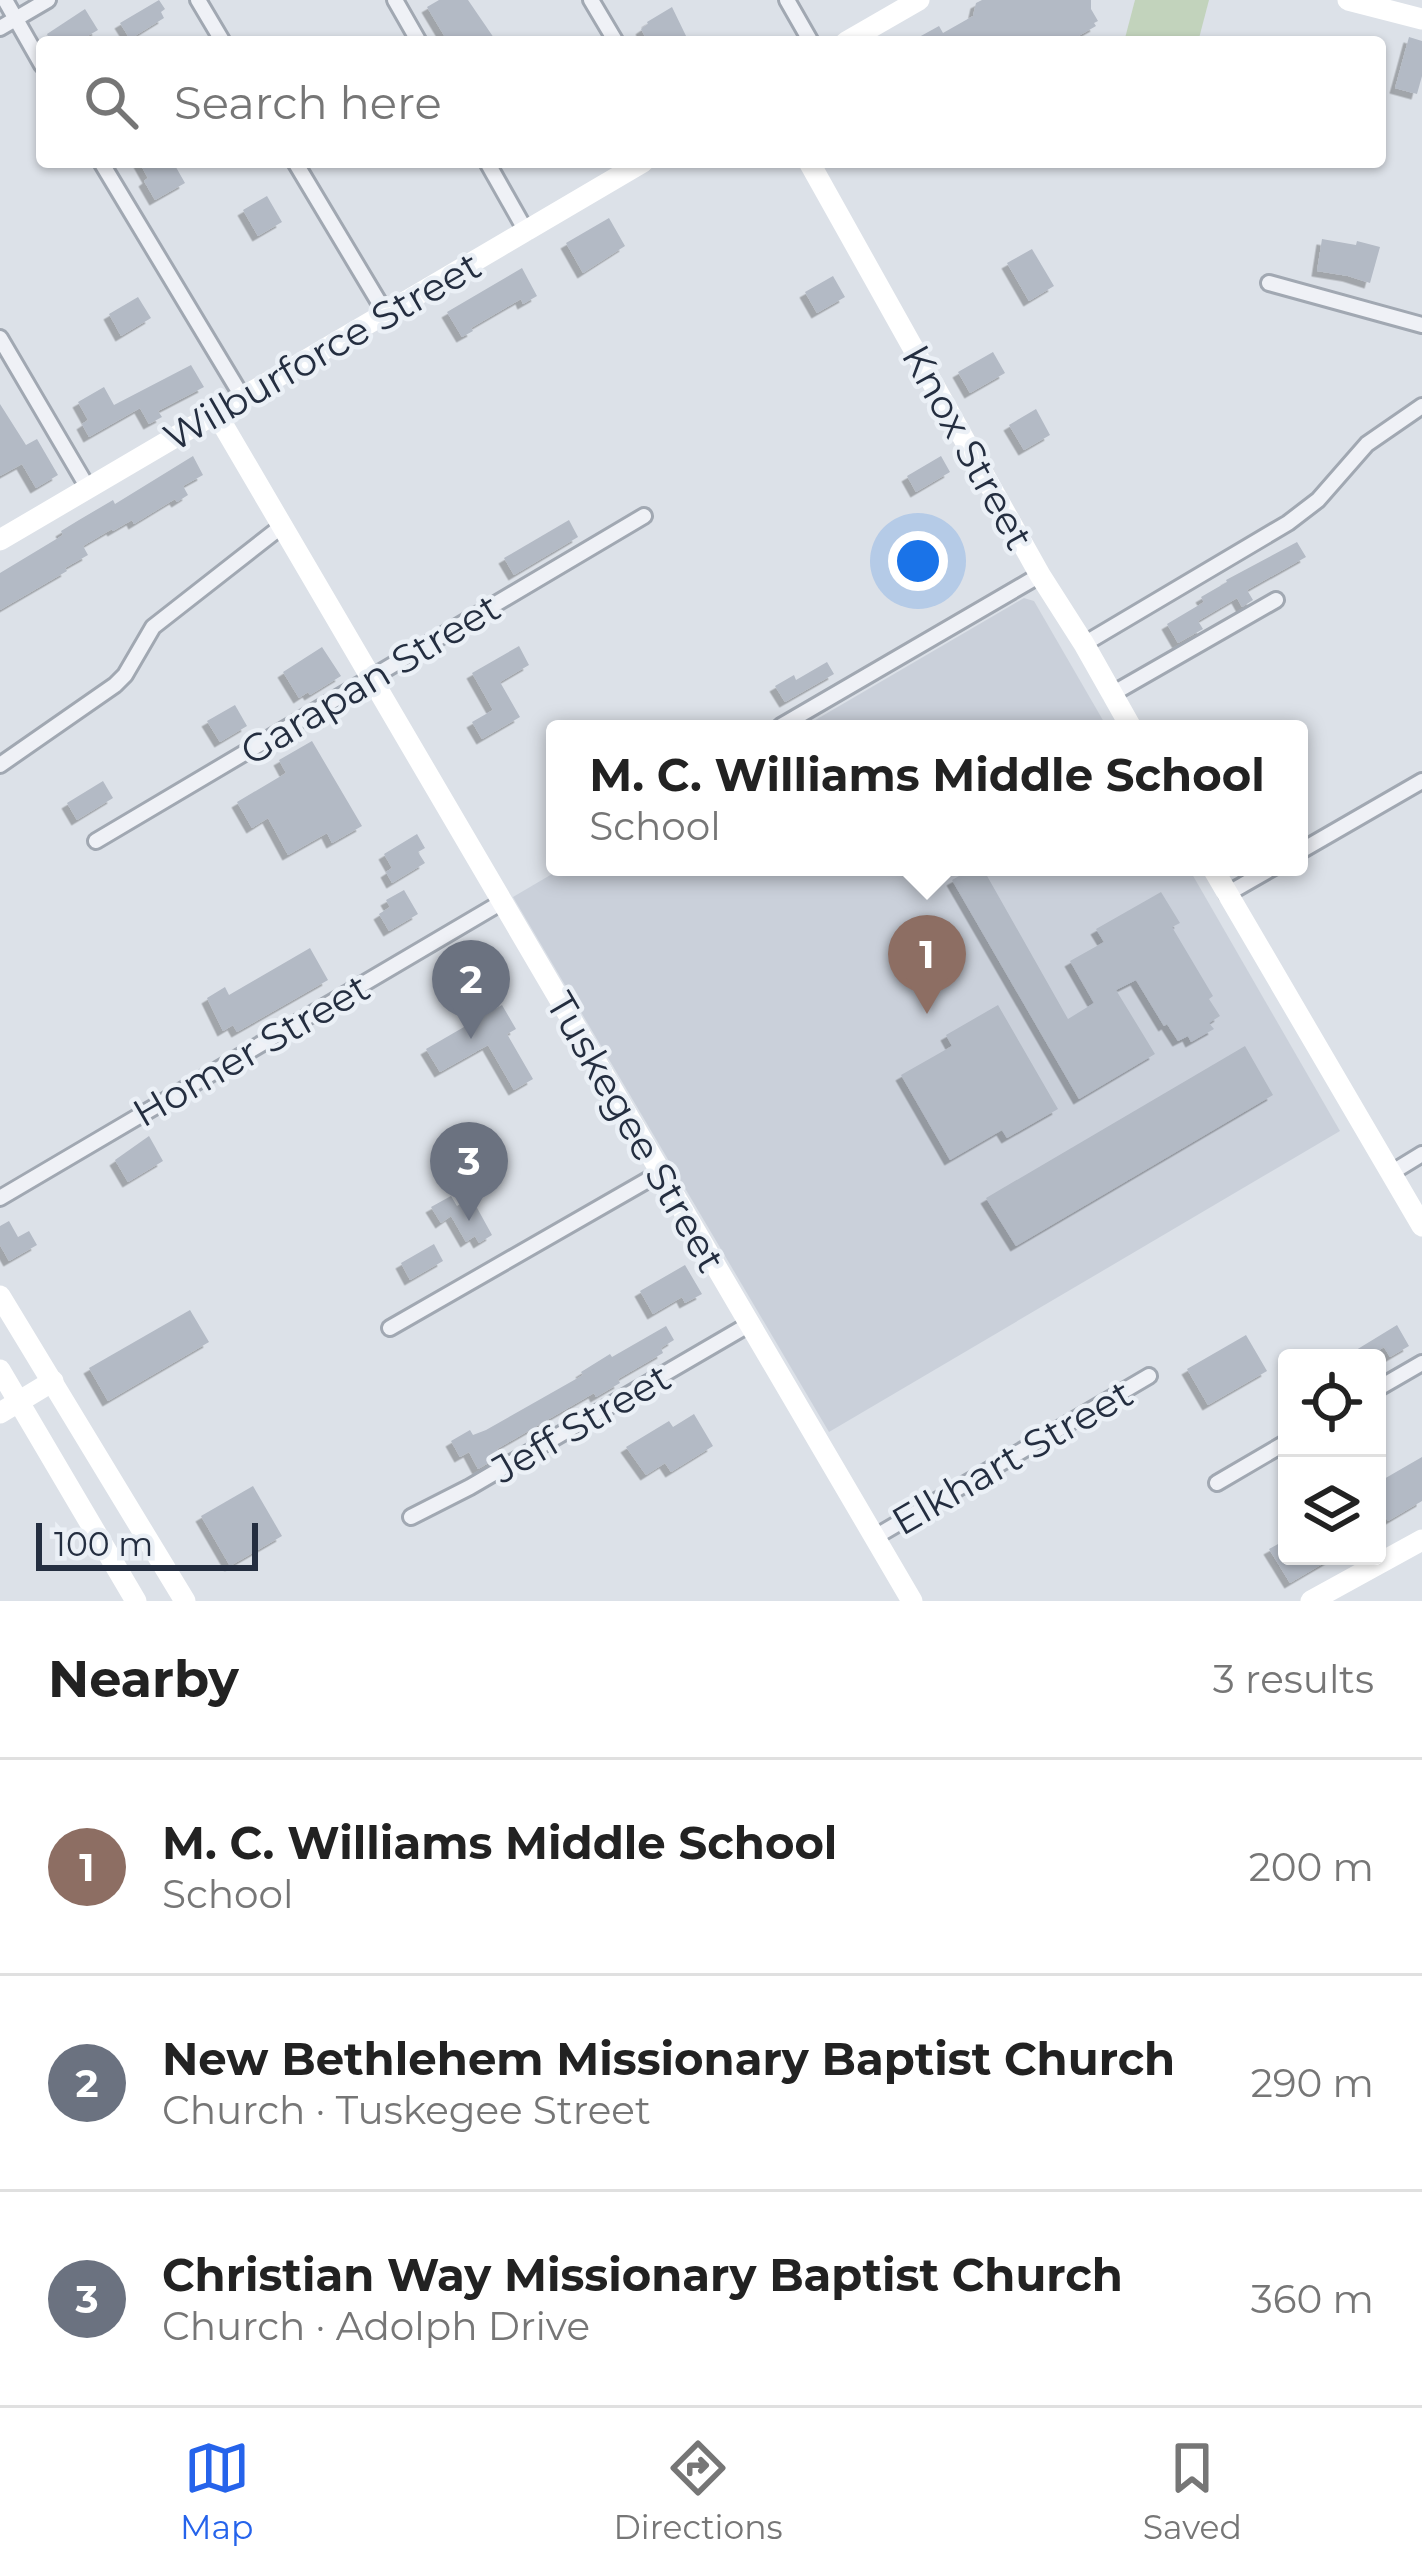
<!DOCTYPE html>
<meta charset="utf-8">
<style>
body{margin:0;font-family:Montserrat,sans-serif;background:#f6f6f6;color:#222}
.controls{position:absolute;right:36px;bottom:36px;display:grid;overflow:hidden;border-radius:12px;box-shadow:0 3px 9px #0004}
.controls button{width:108px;height:108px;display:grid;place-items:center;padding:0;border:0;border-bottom:3px solid #e0e0e0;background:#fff;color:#222;font:60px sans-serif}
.scale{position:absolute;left:36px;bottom:30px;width:222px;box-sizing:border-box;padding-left:12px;border:6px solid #242e40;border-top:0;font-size:33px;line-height:42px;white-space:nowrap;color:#242e40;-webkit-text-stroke:9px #ebf0f6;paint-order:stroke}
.you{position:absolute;left:918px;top:561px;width:42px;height:42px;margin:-30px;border:9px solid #fff;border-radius:50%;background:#1a73e8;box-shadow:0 0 0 18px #1a73e833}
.badge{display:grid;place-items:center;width:78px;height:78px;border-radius:50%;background:#2563eb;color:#fff;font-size:39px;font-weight:700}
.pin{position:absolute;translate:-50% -99px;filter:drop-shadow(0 3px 6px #0008)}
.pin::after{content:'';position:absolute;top:63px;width:42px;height:36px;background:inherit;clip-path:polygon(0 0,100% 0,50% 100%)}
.popup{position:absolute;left:546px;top:720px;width:762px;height:156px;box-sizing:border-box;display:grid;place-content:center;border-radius:12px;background:#fff;filter:drop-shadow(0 3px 9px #0005);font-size:39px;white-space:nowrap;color:#767676}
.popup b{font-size:45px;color:#222}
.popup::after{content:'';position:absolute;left:50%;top:100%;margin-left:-24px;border:24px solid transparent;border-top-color:#fff}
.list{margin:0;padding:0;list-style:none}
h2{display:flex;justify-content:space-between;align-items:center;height:156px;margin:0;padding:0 48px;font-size:51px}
h2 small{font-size:39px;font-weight:400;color:#767676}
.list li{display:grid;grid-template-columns:78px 1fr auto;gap:36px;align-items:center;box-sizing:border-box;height:216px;padding:0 48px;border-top:3px solid #e0e0e0}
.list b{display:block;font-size:45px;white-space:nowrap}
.list p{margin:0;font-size:39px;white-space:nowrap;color:#767676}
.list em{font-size:39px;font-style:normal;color:#767676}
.icon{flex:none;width:66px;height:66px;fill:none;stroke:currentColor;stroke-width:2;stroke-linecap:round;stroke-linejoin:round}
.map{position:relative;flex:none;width:1422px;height:1601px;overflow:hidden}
.search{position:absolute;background:#fff;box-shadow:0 3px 9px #0004;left:36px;right:36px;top:36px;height:132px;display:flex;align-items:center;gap:30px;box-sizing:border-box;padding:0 42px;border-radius:12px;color:#767676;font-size:45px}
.sheet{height:804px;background:#fff}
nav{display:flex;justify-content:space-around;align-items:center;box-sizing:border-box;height:168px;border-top:3px solid #e0e0e0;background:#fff;font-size:33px;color:#767676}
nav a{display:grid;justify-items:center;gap:6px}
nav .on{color:#2563eb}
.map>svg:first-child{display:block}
.built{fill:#cad0da}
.green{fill:#c2d3bc}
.building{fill:#b3bac5;filter:url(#shadow)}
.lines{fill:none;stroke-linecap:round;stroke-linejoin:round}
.street-casing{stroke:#a1a8b2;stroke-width:20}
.street{stroke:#eff1f6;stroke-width:14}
.secondary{stroke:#fff;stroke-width:21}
.labels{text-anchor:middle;stroke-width:9;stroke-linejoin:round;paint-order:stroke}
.street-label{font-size:39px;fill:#242e40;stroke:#ebf0f6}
</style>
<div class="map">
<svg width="1422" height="1601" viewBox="0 0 1422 1601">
<defs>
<filter id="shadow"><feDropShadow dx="-5.5" dy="5.5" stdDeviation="0" flood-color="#0004"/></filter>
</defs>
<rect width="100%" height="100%" fill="#dce1e8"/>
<g class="built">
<path d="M1024 598 1034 601 1108 729H800Z"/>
<path d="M564 867H1188L1340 1131 829 1432 513 897Z"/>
</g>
<path class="green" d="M1135 0H1209L1198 42H1124Z"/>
<g class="building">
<path d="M159 0 165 9 161 12 164 18 130 39 120 23Z"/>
<path d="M439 0H468L494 38 486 42H448L427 7Z"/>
<path d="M982 0H1091V9L1098 21 1094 23 1096 26 1068 42H910L939 26 943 33 973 16 976 3Z"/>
<path d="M672 7 687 38 680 42H648L641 29 648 24 647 22Z"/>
<path d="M85 9 98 30 77 42H51L47 34Z"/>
<path d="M1409 37 1422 41V76L1417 94 1395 88Z"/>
<path d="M139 162H173L185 183 155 200 144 181 148 178Z"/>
<path d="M267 196 282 222 258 236 243 210Z"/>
<path d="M609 218 625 246 583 273 566 243Z"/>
<path d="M1322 239 1356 245 1357 241 1380 247 1370 283 1348 276 1317 271Z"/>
<path d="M1032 249 1054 286 1029 301 1007 263Z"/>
<path d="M522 268 537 296 523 304 521 299 471 328 473 331 462 337 447 312Z"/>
<path d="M833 276 845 297 817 313 805 292Z"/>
<path d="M138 297 151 318 121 336 109 314Z"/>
<path d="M993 352 1005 373 970 393 958 372Z"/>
<path d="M191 365 204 387 158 411 162 417 149 424 140 408 89 437 82 424 88 420 78 402 104 387 114 405Z"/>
<path d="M0 404 26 445 37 439 58 475 36 488 22 464 0 476Z"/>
<path d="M1036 409 1050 435 1024 450 1009 425Z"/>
<path d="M193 456 203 475 183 486 188 495 177 502 175 499 134 524 132 520 113 531 112 529 83 546 88 555 65 568 67 571 0 610V573L63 535 61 531 79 520 113 500 115 504Z"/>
<path d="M941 456 950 472 916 492 907 476Z"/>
<path d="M569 520 578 537 514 575 504 558Z"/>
<path d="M1297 542 1306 557 1247 590 1253 600 1242 607 1237 598 1198 621 1203 629 1178 643 1167 624 1204 602 1201 597 1227 582 1226 580Z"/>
<path d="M519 646 529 665 500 682 520 717 482 739 472 722 493 710 472 673Z"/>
<path d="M322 647 341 676 310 695 308 692 299 698 283 672Z"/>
<path d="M827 662 834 674 785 702 775 686 794 675 796 680Z"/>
<path d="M235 705 247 726 220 742 207 721Z"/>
<path d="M312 741 362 826 332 843 327 833 288 855 268 818 252 828 237 802 286 773 279 760Z"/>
<path d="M103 781 113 798 77 820 67 803Z"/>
<path d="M417 834 425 848 418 852 425 863 392 883 386 872 392 868 384 854Z"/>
<path d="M975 867H982L1068 1019 1094 1003 1070 961 1104 942 1096 929 1161 892 1180 923 1172 927 1213 996 1209 999 1220 1016 1209 1023 1214 1029 1191 1042 1188 1036 1178 1041 1167 1024 1164 1026 1136 980 1116 990 1155 1054 1079 1099 952 880Z"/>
<path d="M404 890 418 914 389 931 379 914 390 907 386 900Z"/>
<path d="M310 948 328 980 237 1032 233 1025 223 1031 207 998 225 987 229 995Z"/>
<path d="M502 1005 516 1029 507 1034 533 1079 514 1090 488 1045 440 1072 426 1049Z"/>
<path d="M998 1005 1058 1109 1007 1138 1002 1130 950 1160 901 1075 952 1046 946 1035Z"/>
<path d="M1245 1046 1273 1095 1016 1246 986 1198Z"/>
<path d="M149 1136 163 1161 128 1182 115 1160Z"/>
<path d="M451 1196 457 1206 467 1200 471 1209 476 1206 492 1235 479 1243 475 1236 466 1242 451 1216 441 1223 431 1207Z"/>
<path d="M9 1221 18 1237 29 1231 37 1245 9 1261 0 1245V1226Z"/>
<path d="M434 1244 443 1261 410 1280 401 1263Z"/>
<path d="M685 1265 702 1294 685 1303 682 1297 653 1314 640 1291Z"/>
<path d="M190 1310 209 1342 108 1401 89 1368Z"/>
<path d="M1397 1325 1409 1346 1390 1357 1384 1347 1366 1358H1343Z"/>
<path d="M666 1326 674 1340 661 1348 663 1353 618 1379 620 1383 596 1397 594 1393 497 1449 501 1456 478 1469 469 1452 460 1457 451 1441 470 1430 473 1435 486 1430 583 1375 581 1372 610 1354 612 1357Z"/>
<path d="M1246 1335 1267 1371 1208 1405 1187 1369Z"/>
<path d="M694 1414 713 1446 671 1472 665 1463 646 1475 626 1447 669 1421 673 1427Z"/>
<path d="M1422 1457V1501L1388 1521 1377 1503V1483Z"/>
<path d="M253 1486 282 1536 230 1566 201 1516Z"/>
<path d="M1287 1539V1556H1336L1290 1583 1269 1549Z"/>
</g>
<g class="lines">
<g class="street-casing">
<g id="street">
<path d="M5 0 42 65"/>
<path d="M198 0 223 42"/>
<path d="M395 0 419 42"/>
<path d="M591 0 616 42"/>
<path d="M787 0 811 42"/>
<path d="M0 28 48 0"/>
<path d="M101 162 243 398"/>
<path d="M295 162 386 314"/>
<path d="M487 162 526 231"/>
<path d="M1269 283 1422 325"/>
<path d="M0 338 88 488"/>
<path d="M1084 644 1288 523 1318 500 1367 444 1422 406"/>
<path d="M1112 694 1276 600"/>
<path d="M781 726 1040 575"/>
<path d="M0 765 115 685 125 675 153 627 282 526"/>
<path d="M96 841 644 516"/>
<path d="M1299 852 1422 781"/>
<path d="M1227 894 1274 867"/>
<path d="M1391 1173 1422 1154"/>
<path d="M0 1198 502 902"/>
<path d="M390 1328 660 1173"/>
<path d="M1377 1389 1422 1363"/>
<path d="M1217 1483 1287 1442"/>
<path d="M411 1517 470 1487 748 1325"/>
<path d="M875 1537 1149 1376"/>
</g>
</g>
<use href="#street" class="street"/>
<g class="secondary">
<path d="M1348 0 1422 19"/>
<path d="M846 42 919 0"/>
<path d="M809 162 1040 575 1084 644 1132 729"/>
<path d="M216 413 912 1601"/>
<path d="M0 540 643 162"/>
<path d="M1212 867 1422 1226"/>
<path d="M0 1296 185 1601"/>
<path d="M0 1370 136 1601"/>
<path d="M0 1413 53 1381"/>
<path d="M1311 1601 1422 1540"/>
</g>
</g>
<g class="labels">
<g class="street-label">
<text transform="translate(322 351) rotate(-30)" y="14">Wilburforce Street</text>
<text transform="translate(968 447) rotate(61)" y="14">Knox Street</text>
<text transform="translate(370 679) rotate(-31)" y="14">Garapan Street</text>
<text transform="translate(251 1050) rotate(-30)" y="14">Homer Street</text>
<text transform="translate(636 1132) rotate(60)" y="14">Tuskegee Street</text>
<text transform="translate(581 1423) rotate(-30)" y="14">Jeff Street</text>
<text transform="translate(1012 1457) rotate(-30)" y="14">Elkhart Street</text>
</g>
</g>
</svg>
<div class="controls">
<button><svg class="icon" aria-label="locate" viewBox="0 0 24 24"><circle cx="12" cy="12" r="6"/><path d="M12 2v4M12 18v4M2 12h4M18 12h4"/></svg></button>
<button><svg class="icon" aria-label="layers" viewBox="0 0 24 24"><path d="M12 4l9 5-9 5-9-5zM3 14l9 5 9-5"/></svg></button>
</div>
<div class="scale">100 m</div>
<div class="you"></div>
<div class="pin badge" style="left:927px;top:1014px;background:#8d6e63">1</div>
<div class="popup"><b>M. C. Williams Middle School</b>School</div>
<div class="pin badge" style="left:471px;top:1039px;background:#6b7280">2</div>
<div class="pin badge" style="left:469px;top:1221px;background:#6b7280">3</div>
<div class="search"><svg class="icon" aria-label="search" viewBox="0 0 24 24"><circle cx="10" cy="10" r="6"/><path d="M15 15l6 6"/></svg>Search here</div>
</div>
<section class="sheet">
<h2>Nearby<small>3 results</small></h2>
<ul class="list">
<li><span class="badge" style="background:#8d6e63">1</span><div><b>M. C. Williams Middle School</b><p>School</p></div><em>200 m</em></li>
<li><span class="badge" style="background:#6b7280">2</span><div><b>New Bethlehem Missionary Baptist Church</b><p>Church · Tuskegee Street</p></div><em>290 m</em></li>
<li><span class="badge" style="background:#6b7280">3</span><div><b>Christian Way Missionary Baptist Church</b><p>Church · Adolph Drive</p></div><em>360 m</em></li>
</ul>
</section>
<nav>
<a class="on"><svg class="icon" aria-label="map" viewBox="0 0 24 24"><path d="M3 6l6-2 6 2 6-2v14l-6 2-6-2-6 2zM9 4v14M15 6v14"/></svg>Map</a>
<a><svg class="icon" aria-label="directions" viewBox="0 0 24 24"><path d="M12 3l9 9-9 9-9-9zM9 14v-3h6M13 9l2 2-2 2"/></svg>Directions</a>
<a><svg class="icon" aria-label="saved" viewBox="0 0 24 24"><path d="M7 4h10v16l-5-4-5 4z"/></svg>Saved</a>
</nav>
